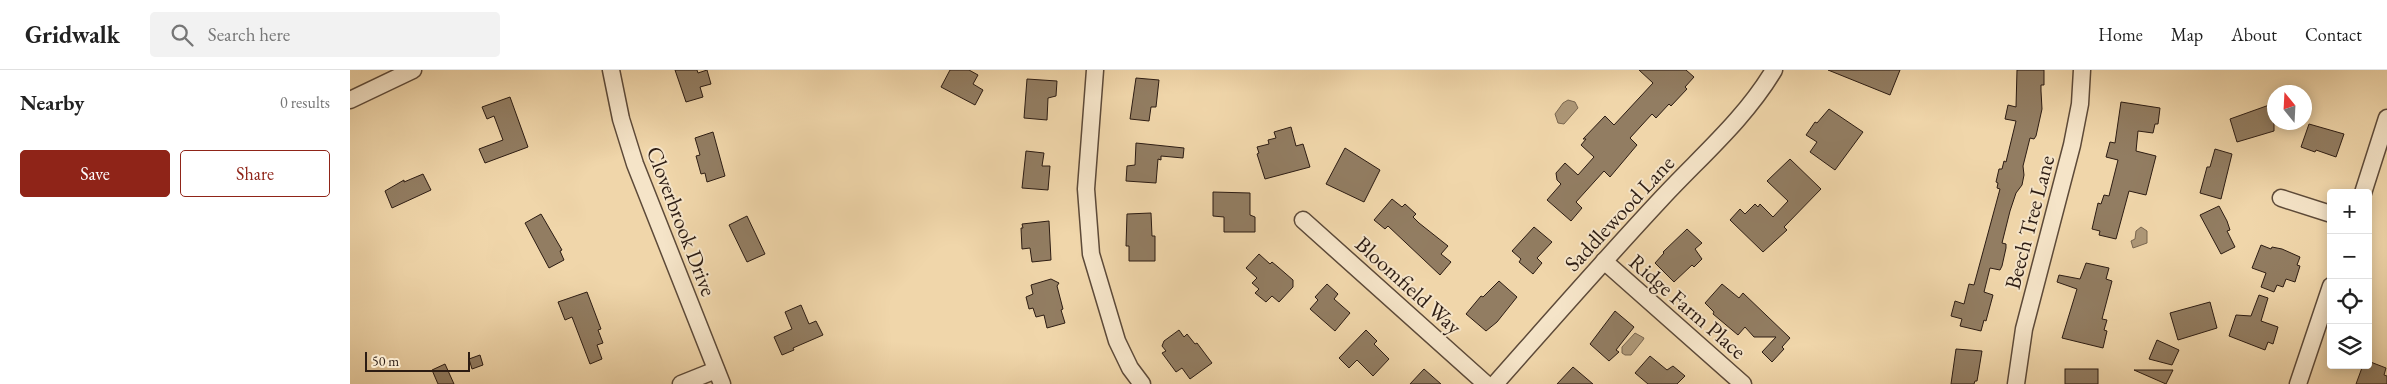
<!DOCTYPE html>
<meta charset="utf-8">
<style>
body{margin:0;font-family:"EB Garamond",serif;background:#f2f2f2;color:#222}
.controls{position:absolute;right:15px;bottom:15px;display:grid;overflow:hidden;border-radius:5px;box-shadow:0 2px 12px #0003}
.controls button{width:45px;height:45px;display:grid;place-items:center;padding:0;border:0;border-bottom:1px solid #e0e0e0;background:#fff;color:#222;font:25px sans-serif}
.compass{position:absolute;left:1917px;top:15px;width:45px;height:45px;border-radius:50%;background:#fff;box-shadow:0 2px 12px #0003;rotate:342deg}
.scale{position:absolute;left:15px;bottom:12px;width:105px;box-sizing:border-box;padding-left:5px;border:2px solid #2c1c13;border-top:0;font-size:14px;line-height:18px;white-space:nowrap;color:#2c1c13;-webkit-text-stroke:4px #f5e4c8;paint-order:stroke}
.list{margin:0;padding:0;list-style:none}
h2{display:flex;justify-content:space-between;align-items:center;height:65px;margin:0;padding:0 20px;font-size:21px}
h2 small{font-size:16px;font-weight:400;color:#767676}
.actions{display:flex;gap:10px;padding:15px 20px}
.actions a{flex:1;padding:11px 0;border:1px solid #8f2418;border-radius:5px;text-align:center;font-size:18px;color:#8f2418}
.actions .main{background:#8f2418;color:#fff}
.icon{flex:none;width:28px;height:28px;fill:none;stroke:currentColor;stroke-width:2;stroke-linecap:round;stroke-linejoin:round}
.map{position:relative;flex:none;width:2037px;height:314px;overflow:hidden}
header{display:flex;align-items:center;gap:30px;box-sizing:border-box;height:70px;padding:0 25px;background:#fff;border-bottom:1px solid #e0e0e0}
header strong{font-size:24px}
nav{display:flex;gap:28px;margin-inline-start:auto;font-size:18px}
.search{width:350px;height:45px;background:#f2f2f2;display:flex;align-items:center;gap:12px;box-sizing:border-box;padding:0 18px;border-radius:5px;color:#767676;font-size:19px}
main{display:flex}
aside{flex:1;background:#fff}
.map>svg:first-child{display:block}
.water{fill:#ad9777;stroke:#79664f}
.building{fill:#927d62;stroke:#2c1c13}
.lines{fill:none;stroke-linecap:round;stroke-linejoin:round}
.street-casing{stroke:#5d4a39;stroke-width:19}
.street{stroke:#f5e4c8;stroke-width:16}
.labels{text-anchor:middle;stroke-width:4;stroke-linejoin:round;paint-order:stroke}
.street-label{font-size:22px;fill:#2c1c13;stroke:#f5e4c8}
</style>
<header>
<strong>Gridwalk</strong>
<div class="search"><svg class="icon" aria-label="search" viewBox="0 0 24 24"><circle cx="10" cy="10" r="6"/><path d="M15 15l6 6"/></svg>Search here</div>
<nav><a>Home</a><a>Map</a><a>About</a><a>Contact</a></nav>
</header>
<main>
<aside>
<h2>Nearby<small>0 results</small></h2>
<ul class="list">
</ul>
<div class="actions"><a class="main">Save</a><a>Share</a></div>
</aside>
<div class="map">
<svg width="2037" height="314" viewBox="0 0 2037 314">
<rect width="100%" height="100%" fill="#f0d6aa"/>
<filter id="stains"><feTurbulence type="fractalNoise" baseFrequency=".004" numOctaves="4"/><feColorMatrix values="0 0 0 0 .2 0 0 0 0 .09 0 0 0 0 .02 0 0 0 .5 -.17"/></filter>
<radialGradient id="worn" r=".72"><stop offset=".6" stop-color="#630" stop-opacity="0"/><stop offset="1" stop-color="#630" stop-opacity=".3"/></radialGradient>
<g class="water">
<path d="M1218 30 1225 32 1228 38 1214 54 1208 53 1205 44 1213 33Z"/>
<path d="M1791 157 1797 161V173L1783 178 1781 171 1785 169 1786 161Z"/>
<path d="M1285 263 1294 268 1293 270 1281 285H1275L1272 283V277Z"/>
</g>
<g class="building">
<path d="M325 0H347L348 3 357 0 361 14 350 17 353 27 336 32Z"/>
<path d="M600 0H619L628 5 623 14 633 20 625 35 591 17Z"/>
<path d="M1289 0H1336L1344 7 1335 17 1337 19 1321 36 1319 34 1306 48 1302 44 1280 68 1287 75 1260 107 1254 101 1226 132 1232 138 1221 151 1197 130 1211 114 1207 110 1206 103 1215 93 1228 105 1244 87 1231 75 1236 69H1233L1255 46 1264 55 1303 13Z"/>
<path d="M1478 0H1550L1540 25Z"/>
<path d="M1667 0H1694V15H1691V21L1692 39 1686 66 1684 69 1680 68 1673 96 1674 105 1672 115 1666 123 1660 141 1652 173 1656 174V178L1652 196 1650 200 1640 198 1634 222 1643 225 1636 251 1634 250 1631 261 1610 256 1612 249 1601 246 1605 231 1614 234 1619 214 1624 215 1650 119 1647 118 1648 113 1646 112 1649 99H1652L1654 91 1656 92 1666 51 1655 49 1658 35 1666 37Z"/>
<path d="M786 8 809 10 806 37H801L799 51 780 49Z"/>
<path d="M677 9 707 11 706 26 698 28 697 50 674 48Z"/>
<path d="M160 27 178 77 135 93 129 79 153 70 144 46 137 49 132 37Z"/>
<path d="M1771 32 1810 38 1808 54H1805L1803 63 1788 61 1786 81 1806 86 1796 125 1779 121 1766 169 1749 165 1750 161 1742 159 1748 133 1751 134 1754 125 1759 126 1768 90 1756 87 1760 72 1765 73Z"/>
<path d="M1922 34 1924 44V61L1887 72 1880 49Z"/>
<path d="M1479 39 1513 62 1485 100 1460 82 1467 72 1456 65 1465 52 1467 53Z"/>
<path d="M1959 54 1994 64 1986 87 1966 80 1965 82 1951 77Z"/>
<path d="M941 57 946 76 953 74 960 97 915 109 907 84 909 83 907 77 919 74 918 70 926 68 924 62Z"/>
<path d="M363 62 375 106 357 112 355 103 351 104 346 86 350 85 345 68Z"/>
<path d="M786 73 834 78 833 88 811 86V90L808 89 806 113 776 111 777 96 785 95Z"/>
<path d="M995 78 1030 100 1014 132 976 114Z"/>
<path d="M1865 79 1882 84 1871 129 1850 123 1857 97H1860Z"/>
<path d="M676 81 694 83 692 96H700L698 120 672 118Z"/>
<path d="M1440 89 1471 119 1434 157 1437 160 1413 182 1380 150 1390 139 1395 144 1405 134 1408 137 1410 134 1423 147 1438 131 1417 111Z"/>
<path d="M73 104 81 120 42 138 35 121 54 110V112Z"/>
<path d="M863 122 900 123V145L905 147V162H874V147L863 146Z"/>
<path d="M1042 129 1052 137 1055 134 1066 144 1063 147 1069 153 1098 176 1091 184 1101 192 1090 205 1038 156 1035 159 1024 150Z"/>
<path d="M1869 136 1877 151 1880 160 1877 161 1885 177 1871 184 1850 145Z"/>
<path d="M801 143 802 166H805V191H779V176H776L777 144Z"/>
<path d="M191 144 212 180 210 181 214 190 199 198 175 153Z"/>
<path d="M397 146 415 184 397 192 379 155Z"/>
<path d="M699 151 701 190 682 192 680 178 672 179 671 158H673L672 154Z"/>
<path d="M1184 157 1202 172 1187 188 1192 193 1183 204 1169 192 1171 189 1162 181Z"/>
<path d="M1337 159 1352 173 1345 179 1352 189 1344 197 1342 195 1324 212 1305 193 1314 183 1313 182Z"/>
<path d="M1911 175 1921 179 1922 177 1932 179 1950 187 1947 195 1950 196 1945 212 1936 209 1933 217 1927 215 1924 222 1911 217 1916 203 1902 198Z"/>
<path d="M909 184 920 194 922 192 928 197 943 210V217L929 232 922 226 916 232 905 223 909 219 902 213 907 208 896 198Z"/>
<path d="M1736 193 1759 198 1756 209 1762 211 1752 249 1757 250 1754 260 1757 261 1753 278 1712 268 1727 219 1707 212 1709 205 1730 209Z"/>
<path d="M701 209 709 213 707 216 713 239 711 240 715 253 697 258 694 245 686 247 683 238 679 239 676 227 683 224 681 215Z"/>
<path d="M1149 211 1167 227 1147 252 1136 261 1116 244 1131 226 1133 227Z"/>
<path d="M977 214 988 224 984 229 1000 243 985 261 960 239 968 230 965 227Z"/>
<path d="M1372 214 1389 228 1393 223 1440 268 1432 277 1434 279 1422 292 1412 282 1426 267H1404L1395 257 1388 265 1363 244 1364 242 1355 233Z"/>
<path d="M237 222 251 259 248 260 253 273 247 275 252 289 240 294 222 247 215 250 208 232Z"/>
<path d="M1909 225 1918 228 1911 251 1928 257 1923 274 1918 272 1915 280 1879 266 1886 245 1901 246Z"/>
<path d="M1860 232 1867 258 1828 270 1820 243Z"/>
<path d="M451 235 459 254 466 251 473 265 443 278 444 280 432 285 424 267 442 259 435 242Z"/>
<path d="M1265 241 1284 257 1266 280 1269 282 1259 291 1240 274Z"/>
<path d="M829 260 834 267 837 264 845 274 847 273 862 293 840 309 832 298 826 302 812 283 816 281 812 276 814 271Z"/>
<path d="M1016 260 1027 271 1024 274 1039 289 1023 306 1007 290 999 298 989 288Z"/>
<path d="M1807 270 1829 280 1822 295 1799 289Z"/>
<path d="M1606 279 1632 281 1627 311H1625L1624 314H1601Z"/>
<path d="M130 285 133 295 122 299 119 289Z"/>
<path d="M1300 286 1317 300 1323 296 1335 306 1327 314H1298L1285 303Z"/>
<path d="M2018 291 2036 298 2034 305 2037 306V314H2006L2013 295H2018Z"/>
<path d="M95 294 104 314H88L82 300Z"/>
<path d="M1223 297 1243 314H1207Z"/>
<path d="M1074 299 1091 314H1060Z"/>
<rect x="1715" y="299" width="33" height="15"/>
<path d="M1784 300H1823L1816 314Z"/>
</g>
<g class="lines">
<g class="street-casing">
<g id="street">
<path d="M261 0 271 49 285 94 372 314"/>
<path d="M745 0 736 119 741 184 767 271 780 298 792 314"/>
<path d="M0 30 63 0"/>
<path d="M2013 123 2037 48"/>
<path d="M1931 128 1981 144"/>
<path d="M953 150 1136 314"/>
<path d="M1254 191 1393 314"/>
<path d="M331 314 366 300"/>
<path d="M1145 314C1200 252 1255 189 1312 128 1351 86 1394 50 1424 0"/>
<path d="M1666 314 1674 259 1722 75 1730 34 1732 0"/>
<path d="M1948 314 1981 216"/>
</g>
</g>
<use href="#street" class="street"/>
</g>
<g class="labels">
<g class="street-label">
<text transform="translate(1269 143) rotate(-47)" y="8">Saddlewood Lane</text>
<text transform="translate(332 151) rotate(69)" y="8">Cloverbrook Drive</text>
<text transform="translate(1679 152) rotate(-75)" y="8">Beech Tree Lane</text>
<text transform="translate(1059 215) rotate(42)" y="8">Bloomfield Way</text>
<text transform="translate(1338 236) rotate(41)" y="8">Ridge Farm Place</text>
</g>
</g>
<rect width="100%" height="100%" filter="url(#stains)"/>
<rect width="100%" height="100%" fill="url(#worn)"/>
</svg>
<div class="controls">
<button>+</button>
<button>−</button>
<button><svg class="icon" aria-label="locate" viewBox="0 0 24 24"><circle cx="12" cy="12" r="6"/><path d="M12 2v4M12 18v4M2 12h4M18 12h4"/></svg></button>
<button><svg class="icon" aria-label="layers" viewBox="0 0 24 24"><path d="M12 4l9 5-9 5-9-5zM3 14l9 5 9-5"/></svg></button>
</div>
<svg class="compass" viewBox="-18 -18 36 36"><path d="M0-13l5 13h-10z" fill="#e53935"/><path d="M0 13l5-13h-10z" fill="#767676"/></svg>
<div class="scale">50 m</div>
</div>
</main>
